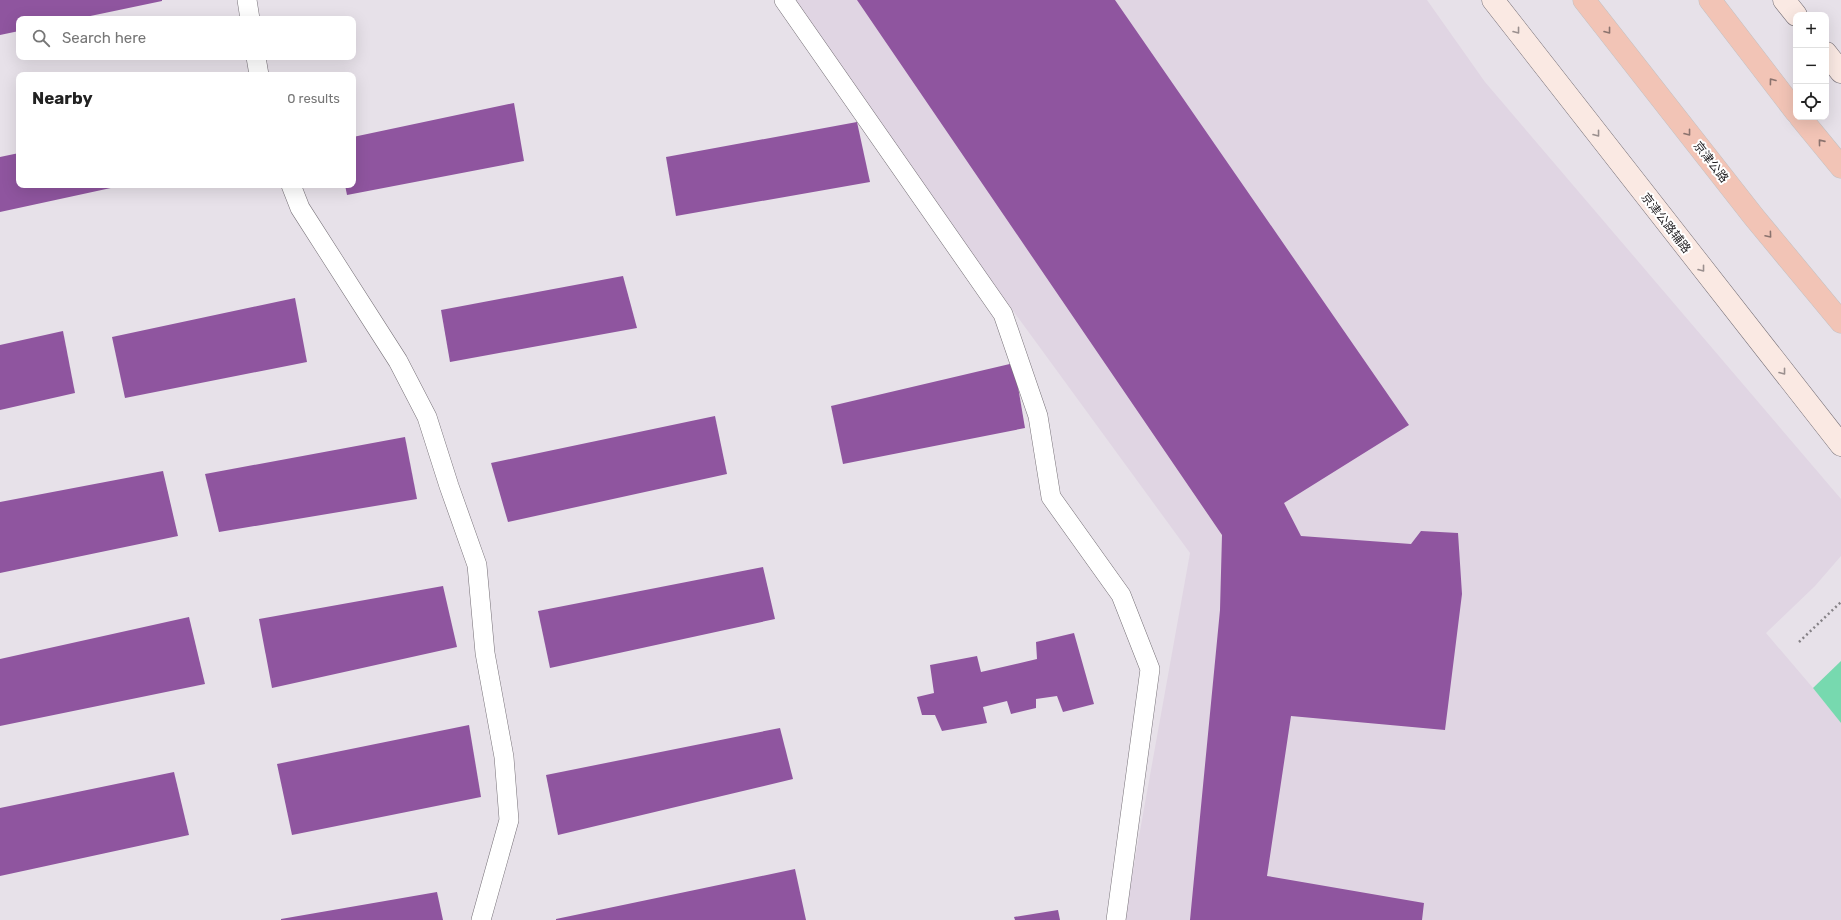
<!DOCTYPE html>
<meta charset="utf-8">
<style>
body{margin:0;font-family:Rubik,"Noto Sans SC",sans-serif;background:#f6f6f6;color:#222}
.controls{position:absolute;right:12px;top:12px;display:grid;overflow:hidden;border-radius:8px;box-shadow:0 4px 16px #0002}
.controls button{width:36px;height:36px;display:grid;place-items:center;padding:0;border:0;border-bottom:1px solid #e0e0e0;background:#fff;color:#222;font:20px sans-serif}
.list{margin:0;padding:0;list-style:none}
h2{display:flex;justify-content:space-between;align-items:center;height:52px;margin:0;padding:0 16px;font-size:17px}
h2 small{font-size:13px;font-weight:400;color:#767676}
.icon{flex:none;width:22px;height:22px;fill:none;stroke:currentColor;stroke-width:2;stroke-linecap:round;stroke-linejoin:round}
.map{position:relative;flex:none;width:1841px;height:920px;overflow:hidden}
.search{position:absolute;background:#fff;box-shadow:0 4px 16px #0002;left:16px;top:16px;width:340px;height:44px;display:flex;align-items:center;gap:10px;box-sizing:border-box;padding:0 14px;border-radius:8px;color:#767676;font-size:15px}
.panel{position:absolute;background:#fff;box-shadow:0 4px 16px #0002;left:16px;top:72px;width:340px;height:116px;border-radius:8px}
.map>svg:first-child{display:block}
.built{fill:#e0d5e3}
.green{fill:#77d9af}
.building{fill:#8f559f}
.lines{fill:none;stroke-linecap:round;stroke-linejoin:round}
.service-casing{stroke:#777178;stroke-width:20}
.secondary-casing{stroke:#777178;stroke-width:23}
.trunk-casing{stroke:#c2c1c2;stroke-width:23}
.path{stroke:#858186;stroke-width:2.5;stroke-dasharray:2 3;stroke-linecap:butt}
.service{stroke:#fff;stroke-width:19}
.secondary{stroke:#fae9e3;stroke-width:22}
.trunk{stroke:#f2c4b6;stroke-width:22}
.oneway{stroke:#9a8f8e}
.oneway2{stroke:#8b736e}
.labels{text-anchor:middle;stroke-width:4;stroke-linejoin:round;paint-order:stroke}
.street-label{font-size:12px;fill:#242225;stroke:#fff}
</style>
<div class="map">
<svg width="1841" height="920" viewBox="0 0 1841 920">
<rect width="100%" height="100%" fill="#e7e1e9"/>
<path class="built" d="M786 0H1427L1485 82 1841 499V556L1815 586 1766 633 1813 688 1841 723V920H1124L1190 553Z"/>
<path class="green" d="M1841 661V723L1813 688Z"/>
<g class="building">
<path d="M0 0H162V1L76 19H19V31L0 35Z"/>
<path d="M857 0H1115L1409 425 1284 503 1301 536 1411 544 1421 531 1458 533 1462 594 1445 730 1291 716 1267 876 1424 903 1422 920H1190L1220 610 1222 535Z"/>
<path d="M514 103 524 161 347 195 345 185H353V137Z"/>
<path d="M857 122 870 182 676 216 666 157Z"/>
<path d="M19 153V185L120 186 0 212V157Z"/>
<path d="M623 276 637 328 450 362 441 310Z"/>
<path d="M295 298 307 362 125 398 112 337Z"/>
<path d="M63 331 75 393 0 410V345Z"/>
<path d="M1014 363 1025 428 843 464 831 406Z"/>
<path d="M715 416 727 474 508 522 491 463Z"/>
<path d="M405 437 417 499 219 532 205 474Z"/>
<path d="M163 471 178 536 0 573V502Z"/>
<path d="M763 567 775 619 550 668 538 611Z"/>
<path d="M443 586 457 647 272 688 259 619Z"/>
<path d="M189 617 205 684 0 726V659Z"/>
<path d="M1074 633 1094 704 1063 712 1057 696 1036 699V708L1011 714 1007 701 983 707 987 723 942 731 935 715H922L917 697 934 693 930 665 977 656 981 672 1037 659 1036 642Z"/>
<path d="M469 725 481 797 292 835 277 764Z"/>
<path d="M780 728 793 779 558 835 546 775Z"/>
<path d="M174 772 189 835 0 876V808Z"/>
<path d="M795 869 806 920H556V919Z"/>
<path d="M437 892 443 920H281V919Z"/>
<path d="M1058 910 1060 920H1015L1014 917Z"/>
</g>
<g class="lines">
<g class="service-casing">
<g id="service">
<path d="M247 0 250 19"/>
<path d="M784 0 1003 314 1038 416 1051 497 1121 595 1150 669 1116 920"/>
<path d="M256 57 259 75"/>
<path d="M291 185 300 208 398 361 427 417 449 486 477 565 485 653 504 757 509 820 481 920"/>
</g>
</g>
<g class="secondary-casing">
<g id="secondary">
<path d="M1493 0 1841 445"/>
<path d="M1784 0 1796 15"/>
<path d="M1826 53 1841 72"/>
</g>
</g>
<g class="trunk-casing">
<g id="trunk">
<path d="M1584 0 1754 217 1841 322"/>
<path d="M1710 0 1796 112"/>
<path d="M1800 117 1841 167"/>
</g>
</g>
<path class="path" d="M1799 642 1841 602"/>
<use href="#service" class="service"/>
<use href="#secondary" class="secondary"/>
<use href="#trunk" class="trunk"/>
</g>
<defs><path id="oneway-chevron" d="M-2-3.5L2.5 0L-2 3.5" fill="none" stroke-width="1.6" stroke-linecap="round" stroke-linejoin="round"/></defs>
<g class="oneway">
<use href="#oneway-chevron" transform="translate(1517 31) rotate(52)"/>
<use href="#oneway-chevron" transform="translate(1597 134) rotate(52)"/>
<use href="#oneway-chevron" transform="translate(1702 269) rotate(52)"/>
<use href="#oneway-chevron" transform="translate(1783 372) rotate(52)"/>
</g>
<g class="oneway2">
<use href="#oneway-chevron" transform="translate(1608 31) rotate(52)"/>
<use href="#oneway-chevron" transform="translate(1772 81) rotate(-127)"/>
<use href="#oneway-chevron" transform="translate(1688 133) rotate(52)"/>
<use href="#oneway-chevron" transform="translate(1821 142) rotate(-129)"/>
<use href="#oneway-chevron" transform="translate(1769 235) rotate(50)"/>
</g>
<g class="labels">
<g class="street-label">
<text transform="translate(1711 162) rotate(52)" y="4">京津公路</text>
<text transform="translate(1666 223) rotate(52)" y="4">京津公路辅路</text>
</g>
</g>
</svg>
<div class="controls">
<button>+</button>
<button>−</button>
<button><svg class="icon" aria-label="locate" viewBox="0 0 24 24"><circle cx="12" cy="12" r="6"/><path d="M12 2v4M12 18v4M2 12h4M18 12h4"/></svg></button>
</div>
<div class="search"><svg class="icon" aria-label="search" viewBox="0 0 24 24"><circle cx="10" cy="10" r="6"/><path d="M15 15l6 6"/></svg>Search here</div>
<section class="panel">
<h2>Nearby<small>0 results</small></h2>
<ul class="list">
</ul>
</section>
</div>
